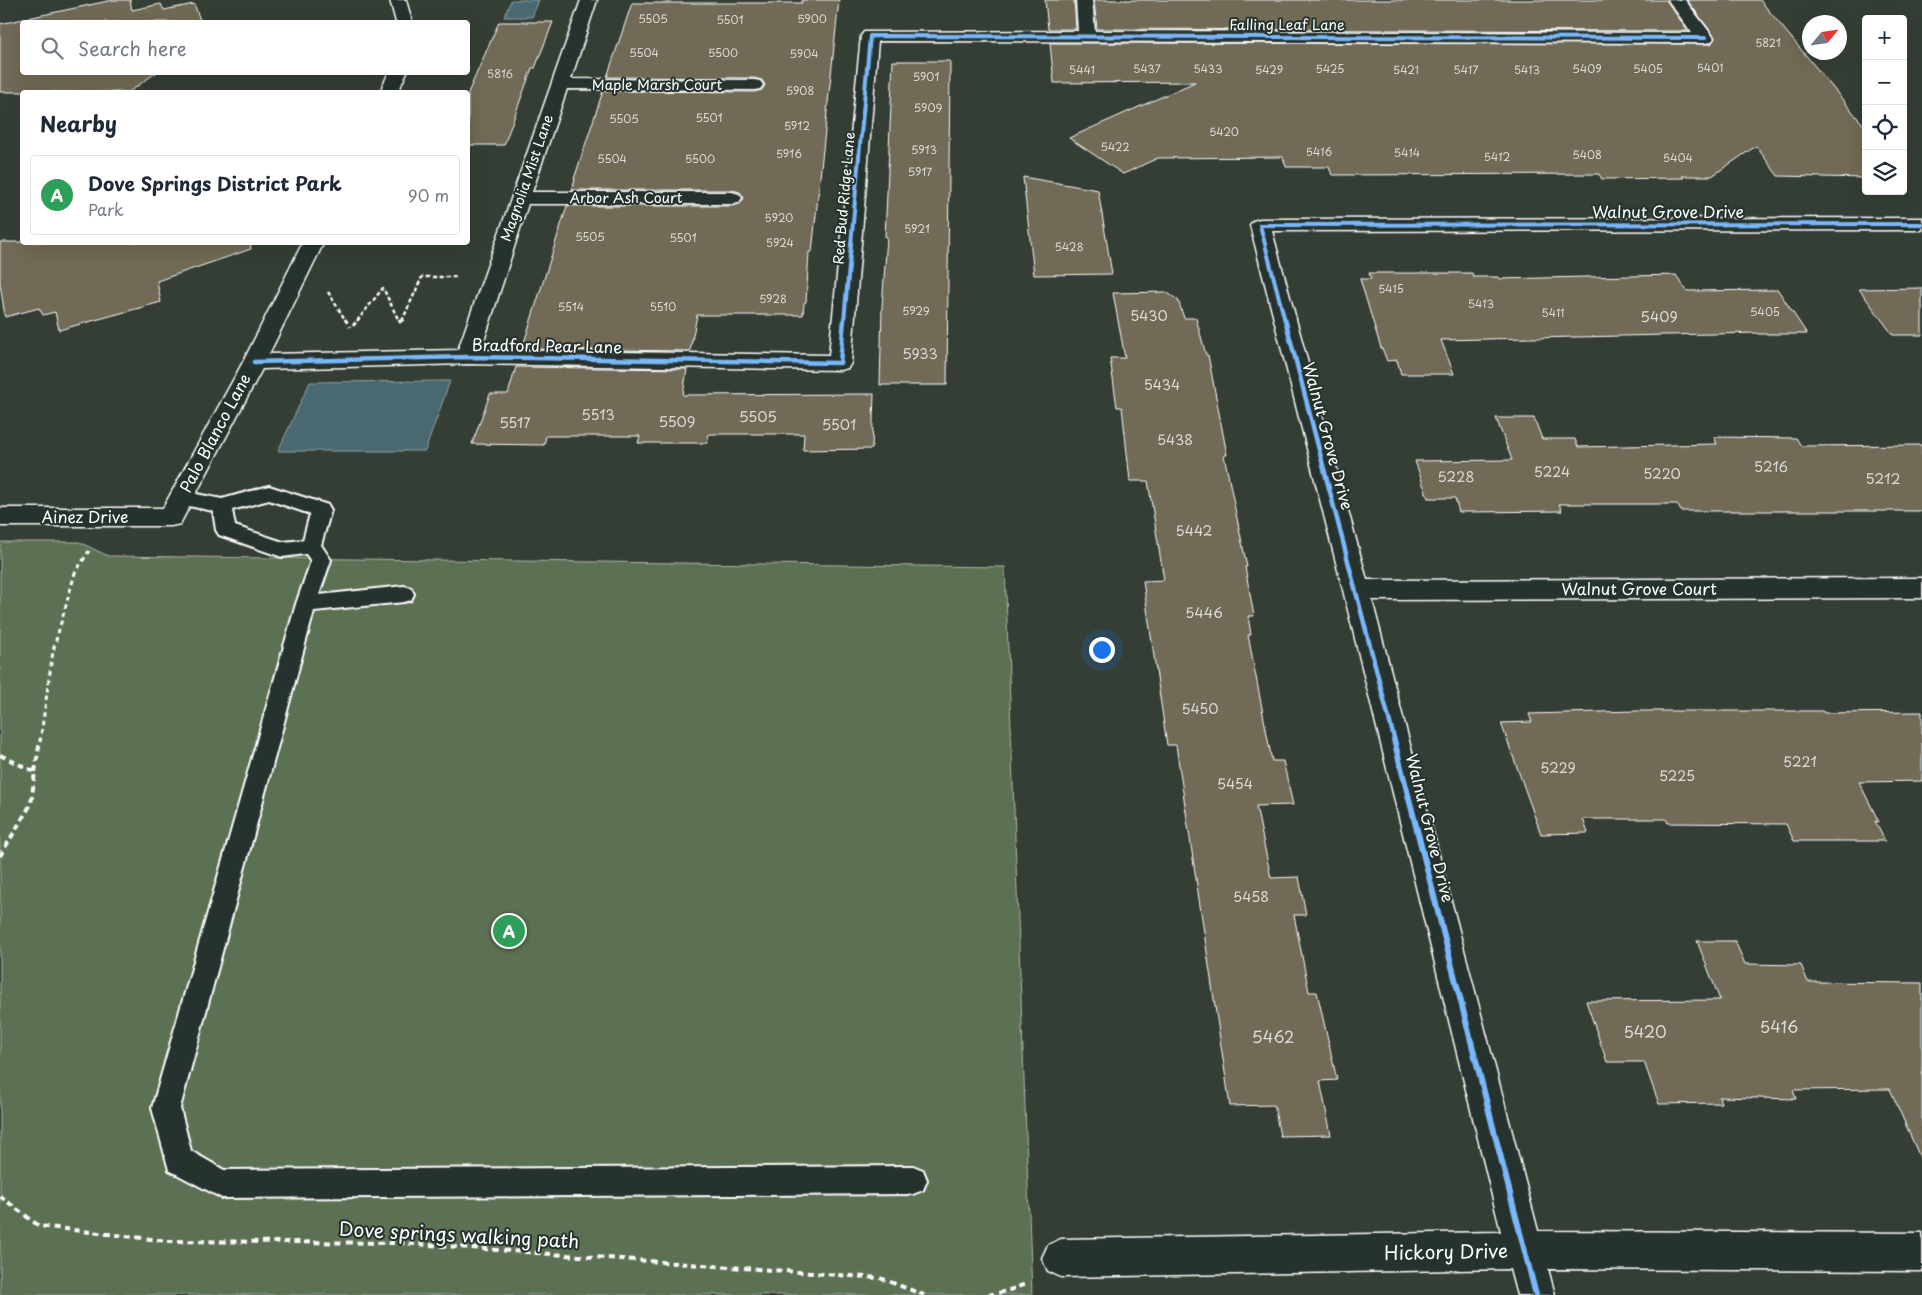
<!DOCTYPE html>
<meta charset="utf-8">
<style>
body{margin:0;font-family:"Playpen Sans",sans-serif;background:#f6f6f7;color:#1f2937}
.controls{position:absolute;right:15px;top:15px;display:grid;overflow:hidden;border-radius:5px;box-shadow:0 5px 20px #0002}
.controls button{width:45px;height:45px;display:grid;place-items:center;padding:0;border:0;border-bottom:1px solid #e0e1e3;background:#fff;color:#1f2937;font:25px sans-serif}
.compass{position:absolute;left:1802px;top:15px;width:45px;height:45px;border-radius:50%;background:#fff;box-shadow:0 5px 20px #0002;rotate:61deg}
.you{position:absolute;left:1101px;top:649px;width:18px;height:18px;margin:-12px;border:4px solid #fff;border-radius:50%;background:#1a73e8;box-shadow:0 0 0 8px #1a73e833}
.badge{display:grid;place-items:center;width:32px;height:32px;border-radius:50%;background:#ea580c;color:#fff;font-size:16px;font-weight:700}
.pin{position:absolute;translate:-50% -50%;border:2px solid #fff;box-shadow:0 1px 5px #0006}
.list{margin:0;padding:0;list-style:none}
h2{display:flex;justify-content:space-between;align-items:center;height:65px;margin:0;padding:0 20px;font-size:21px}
h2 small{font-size:16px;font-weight:400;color:#747a83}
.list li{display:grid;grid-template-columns:32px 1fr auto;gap:15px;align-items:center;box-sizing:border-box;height:80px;margin:0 10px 10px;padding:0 10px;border:1px solid #e0e1e3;border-radius:5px}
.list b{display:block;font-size:19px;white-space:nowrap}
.list p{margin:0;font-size:16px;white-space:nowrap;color:#747a83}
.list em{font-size:16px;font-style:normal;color:#747a83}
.icon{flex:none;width:28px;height:28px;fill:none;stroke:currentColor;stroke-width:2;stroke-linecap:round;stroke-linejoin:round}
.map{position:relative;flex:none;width:1922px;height:1295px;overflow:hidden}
.search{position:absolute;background:#fff;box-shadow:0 5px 20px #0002;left:20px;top:20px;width:450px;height:55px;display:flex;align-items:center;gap:12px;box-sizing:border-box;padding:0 18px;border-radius:5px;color:#747a83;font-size:19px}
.panel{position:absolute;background:#fff;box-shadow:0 5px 20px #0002;left:20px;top:90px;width:450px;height:155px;border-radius:5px}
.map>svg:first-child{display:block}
.green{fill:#5c6f52;stroke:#aeb7a8}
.water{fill:#48676f;stroke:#91a4a9}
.building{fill:#6f6a57;stroke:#fff}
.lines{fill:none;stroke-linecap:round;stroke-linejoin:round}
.service-casing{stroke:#fff;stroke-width:4}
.minor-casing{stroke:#fff;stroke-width:3}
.path-far2{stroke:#fff;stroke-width:2.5;stroke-dasharray:4 2.5;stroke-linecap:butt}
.path-far1{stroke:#fff;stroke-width:3;stroke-dasharray:4.5 4;stroke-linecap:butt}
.path{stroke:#fff;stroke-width:4;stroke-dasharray:6 4.5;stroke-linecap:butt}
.service{fill:#26332d;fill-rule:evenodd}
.minor{fill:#26332d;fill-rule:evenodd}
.cycleway-far2-casing{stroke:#26332d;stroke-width:6}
.cycleway-far1-casing{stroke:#26332d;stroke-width:8}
.cycleway-casing{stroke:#26332d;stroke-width:9}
.cycleway-far2{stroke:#7ab7fb;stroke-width:4}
.cycleway-far1{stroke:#7ab7fb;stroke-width:4.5}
.cycleway{stroke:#7ab7fb;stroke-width:6}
.labels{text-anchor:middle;stroke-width:4;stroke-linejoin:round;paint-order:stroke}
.far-number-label{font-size:11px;fill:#dbdad5}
.far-street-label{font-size:14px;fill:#fff;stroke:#26332d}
.number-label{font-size:14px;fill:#dbdad5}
.street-label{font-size:16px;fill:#fff;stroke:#26332d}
.near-number-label{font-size:16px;fill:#dbdad5}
.near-street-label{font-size:19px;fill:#fff;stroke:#26332d}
</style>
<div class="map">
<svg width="1922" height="1295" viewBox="0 0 1922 1295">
<rect width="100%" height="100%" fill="#353e35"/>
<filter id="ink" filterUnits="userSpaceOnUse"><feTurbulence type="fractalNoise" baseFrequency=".02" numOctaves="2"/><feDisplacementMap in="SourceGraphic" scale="10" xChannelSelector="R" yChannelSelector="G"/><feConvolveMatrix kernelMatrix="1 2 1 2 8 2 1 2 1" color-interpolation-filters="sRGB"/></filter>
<g filter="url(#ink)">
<path class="green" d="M0 542H79L108 556 1005 567 1032 1295H0Z"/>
<g class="water">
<path d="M511 0H539L532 17H504Z"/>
<path d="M450 381 425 451H278L310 382Z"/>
</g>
<g class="building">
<path d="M113 0H130L132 10 161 4 164 10 194 4 201 22H22V72H157L129 92H0V24Z"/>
<path d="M802 0H839L812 252H809L806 302 804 303 803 315H697L690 351 522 349 567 206H732L740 204 744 198 740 192 732 190H572L575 179H574L603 91 754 92 762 90 765 85 762 80 754 78 607 77 632 3H802Z"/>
<path d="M1045 0H1074L1076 29H1048Z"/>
<path d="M1094 0H1666L1688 31 1097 29Z"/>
<path d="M1687 0H1760L1866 128V178L1778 176 1756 146 1712 176H1682L1684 178 1602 179 1599 174 1332 175 1329 167H1286L1283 157 1158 158 1123 174 1069 138 1195 82 1054 83 1050 43 1711 44 1715 37Z"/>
<path d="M499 22H553L535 68H532L504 145H468V93Z"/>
<path d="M893 61H950L947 385H880L882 307 887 237H885Z"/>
<path d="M1023 177 1098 190 1112 274 1034 275Z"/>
<path d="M0 242H250L251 249 157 281 161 302 59 330 55 312 43 315 39 308 5 317 0 283Z"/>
<path d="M1369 273H1472L1473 277H1498L1499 279 1676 275 1687 291 1778 290 1807 334H1758L1757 333 1441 340 1454 374H1401L1397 360 1387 361 1382 348H1381L1360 279H1371Z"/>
<path d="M1922 288V335H1893L1859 289Z"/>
<path d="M1166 292 1178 300 1184 318H1196L1206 355H1208L1227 455H1224L1247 567H1245L1254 616H1248L1251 635H1248L1272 761H1283L1293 805 1256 806 1271 878 1299 877 1306 915H1294L1309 992H1317L1337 1080 1320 1081 1331 1135 1280 1136 1274 1105 1230 1106 1176 745H1167L1143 581 1164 580 1148 481H1130L1122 407H1117L1110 358H1125L1113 293Z"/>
<path d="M516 367 687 369 683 395 874 394 872 449 803 450 804 434H709L707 443H638L640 436H546L544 445 472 444 490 394H508Z"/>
<path d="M1496 418H1534L1542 439H1575L1578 447 1717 444 1714 437 1796 438 1801 446 1922 445V511H1681L1677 504H1559L1562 511 1469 512H1459L1455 498H1428L1415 461 1512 460Z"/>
<path d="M1637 711H1823L1824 713 1922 712V781L1859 782 1879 822 1875 821 1885 841H1794L1786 824 1668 823 1666 819H1583L1588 833 1541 834 1501 723 1532 722 1529 714Z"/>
<path d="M1697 941H1735L1745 964 1801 965 1808 982 1922 983V1162L1890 1089 1793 1090 1796 1099 1719 1097 1721 1103 1659 1104 1644 1062H1607L1586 1001 1720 1000Z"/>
</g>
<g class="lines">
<g class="service-casing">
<path id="service" d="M269 486 328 505 331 510 321 545 331 560 319 595 404 586 411 588 414 594 411 600 404 602 314 611 180 1108 191 1151 224 1170 913 1166 923 1170 927 1180 923 1190 913 1194 222 1198 169 1170 152 1108 296 604 311 561 306 554 282 557 219 535 216 530 213 511 174 503 171 498 174 493 181 491 222 499ZM269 500 310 514 303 540 283 542 235 526 232 510Z"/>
</g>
<g class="minor-casing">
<g id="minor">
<path d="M390 0H406L412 22H396Z"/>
<path d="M581 0H597L571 79 754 80 760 81 763 85 760 89 754 90 567 89 532 192H732L739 194 742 198 739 202 732 204H528L481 350 829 355 861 36 864 32 1078 31 1076 0H1092L1095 31 1692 33 1668 0H1685L1714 38 1711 42 1705 43 878 41 851 363 848 368 840 370 467 364 262 369 180 524 171 526H0V508H163L243 362 303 242H324L269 354 458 350Z"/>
<path d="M389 72H407L398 92H380Z"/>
<path d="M1922 218V230L1272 231 1367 580 1922 578V598L1372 600 1538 1231 1922 1233V1271L1548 1269 1555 1295H1517L1510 1269 1061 1277 1048 1271 1042 1258 1048 1245 1061 1239 1501 1232 1343 590 1250 225 1253 221 1260 219Z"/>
</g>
</g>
<g class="path-far2">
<path d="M328 292 346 321"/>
<path d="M357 321 383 288 399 321"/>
<path d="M402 321 422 277H456"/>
</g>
<g class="path-far1">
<path d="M345 319 350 327"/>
<path d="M399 319 401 324 403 319"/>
<path d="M353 326 358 319"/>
<path d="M40 742 53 651 75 573 89 551"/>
</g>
<g class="path">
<path d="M0 755 35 772 31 804 0 856"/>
<path d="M35 772 40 740"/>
<path d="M0 1196 39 1226 168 1241 402 1243 880 1278 924 1295"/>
<path d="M988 1295 1007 1291 1028 1283"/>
</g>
<use href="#service" class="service"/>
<use href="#minor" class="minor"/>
<g class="cycleway-far2-casing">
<g id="cycleway-far2">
<path d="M844 321 870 36 1705 38"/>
<path d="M1285 321 1260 225 1922 224"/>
</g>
</g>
<g class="cycleway-far1-casing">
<g id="cycleway-far1">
<path d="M1285 319 1395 742"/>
<path d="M254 362 467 357 840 363 844 319"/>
</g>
</g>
<g class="cycleway-casing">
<path id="cycleway" d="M1394 740 1536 1295"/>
</g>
<use href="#cycleway-far2" class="cycleway-far2"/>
<use href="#cycleway-far1" class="cycleway-far1"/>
<use href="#cycleway" class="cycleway"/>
</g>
</g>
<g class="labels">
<g class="far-number-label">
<text x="653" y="23">5505</text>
<text x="812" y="23">5900</text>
<text x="730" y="24">5501</text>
<text x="1768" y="47">5821</text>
<text x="644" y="57">5504</text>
<text x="723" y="57">5500</text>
<text x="804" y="58">5904</text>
<text x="1710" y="72">5401</text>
<text x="1147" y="73">5437</text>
<text x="1208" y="73">5433</text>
<text x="1330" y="73">5425</text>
<text x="1587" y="73">5409</text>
<text x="1648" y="73">5405</text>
<text x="1082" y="74">5441</text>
<text x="1269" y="74">5429</text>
<text x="1406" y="74">5421</text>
<text x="1466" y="74">5417</text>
<text x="1527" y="74">5413</text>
<text x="500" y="78">5816</text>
<text x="926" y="81">5901</text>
<text x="800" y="95">5908</text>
<text x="928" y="112">5909</text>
<text x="709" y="122">5501</text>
<text x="624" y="123">5505</text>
<text x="797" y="130">5912</text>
<text x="1224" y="136">5420</text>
<text x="1115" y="151">5422</text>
<text x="924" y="154">5913</text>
<text x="1319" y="156">5416</text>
<text x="1407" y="157">5414</text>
<text x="789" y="158">5916</text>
<text x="1587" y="159">5408</text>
<text x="1497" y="161">5412</text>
<text x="1678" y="162">5404</text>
<text x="612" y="163">5504</text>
<text x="700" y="163">5500</text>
<text x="920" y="176">5917</text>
<text x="779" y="222">5920</text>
<text x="917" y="233">5921</text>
<text x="590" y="241">5505</text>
<text x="683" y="242">5501</text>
<text x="780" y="247">5924</text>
<text x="1069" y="251">5428</text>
<text x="1391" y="293">5415</text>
<text x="773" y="303">5928</text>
<text x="1481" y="308">5413</text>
<text x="571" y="311">5514</text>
<text x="663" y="311">5510</text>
<text x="916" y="315">5929</text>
<text x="1765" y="316">5405</text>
<text x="1553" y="317">5411</text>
</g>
<g class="far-street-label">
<text x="1287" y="30">Falling Leaf Lane</text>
<text x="657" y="90">Maple Marsh Court</text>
<text transform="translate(527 178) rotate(-71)" y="5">Magnolia Mist Lane</text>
<text x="626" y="203">Arbor Ash Court</text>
<text transform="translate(844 198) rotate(-85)" y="5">Red Bud Ridge Lane</text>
</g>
<g class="number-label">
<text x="1149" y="321">5430</text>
<text x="1659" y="322">5409</text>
<text x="920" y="359">5933</text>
<text x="1162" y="390">5434</text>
<text x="598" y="420">5513</text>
<text x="758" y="422">5505</text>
<text x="677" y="427">5509</text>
<text x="515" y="428">5517</text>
<text x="839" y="430">5501</text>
<text x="1175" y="445">5438</text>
<text x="1771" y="472">5216</text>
<text x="1552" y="477">5224</text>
<text x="1662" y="479">5220</text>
<text x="1456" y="482">5228</text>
<text x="1883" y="484">5212</text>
<text x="1194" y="536">5442</text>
<text x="1204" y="618">5446</text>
<text x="1200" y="714">5450</text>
<text x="1800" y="767">5221</text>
<text x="1558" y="773">5229</text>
<text x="1677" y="781">5225</text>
<text x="1235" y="789">5454</text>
<text x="1251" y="902">5458</text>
</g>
<g class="street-label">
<text x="1668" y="218">Walnut Grove Drive</text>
<text transform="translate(547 346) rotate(1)" y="6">Bradford Pear Lane</text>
<text transform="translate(215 433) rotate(-62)" y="6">Palo Blanco Lane</text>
<text transform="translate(1328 436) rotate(75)" y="6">Walnut Grove Drive</text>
<text x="85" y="523">Ainez Drive</text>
<text x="1639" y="595">Walnut Grove Court</text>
<text transform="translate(1430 828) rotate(76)" y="6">Walnut Grove Drive</text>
</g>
<g class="near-number-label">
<text x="1779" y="1033">5416</text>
<text x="1645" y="1038">5420</text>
<text x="1273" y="1043">5462</text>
</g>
<g class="near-street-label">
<text transform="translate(459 1235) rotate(3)" y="7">Dove springs walking path</text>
<text transform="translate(1446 1252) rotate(-1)" y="7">Hickory Drive</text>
</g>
</g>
</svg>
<div class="controls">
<button>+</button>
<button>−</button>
<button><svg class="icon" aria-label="locate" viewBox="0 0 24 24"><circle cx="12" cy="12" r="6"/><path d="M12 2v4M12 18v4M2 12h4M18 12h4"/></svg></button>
<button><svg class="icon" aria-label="layers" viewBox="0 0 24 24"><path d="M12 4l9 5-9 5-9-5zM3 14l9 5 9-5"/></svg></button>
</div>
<svg class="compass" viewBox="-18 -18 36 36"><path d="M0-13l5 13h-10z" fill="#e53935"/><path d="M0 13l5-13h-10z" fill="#747a83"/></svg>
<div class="you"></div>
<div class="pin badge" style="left:509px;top:931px;background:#2e9e5b">A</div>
<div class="search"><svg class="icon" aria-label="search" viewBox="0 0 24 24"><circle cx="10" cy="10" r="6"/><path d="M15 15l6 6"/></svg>Search here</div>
<section class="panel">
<h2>Nearby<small></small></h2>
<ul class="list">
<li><span class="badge" style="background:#2e9e5b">A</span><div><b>Dove Springs District Park</b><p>Park</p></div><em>90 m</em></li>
</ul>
</section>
</div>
